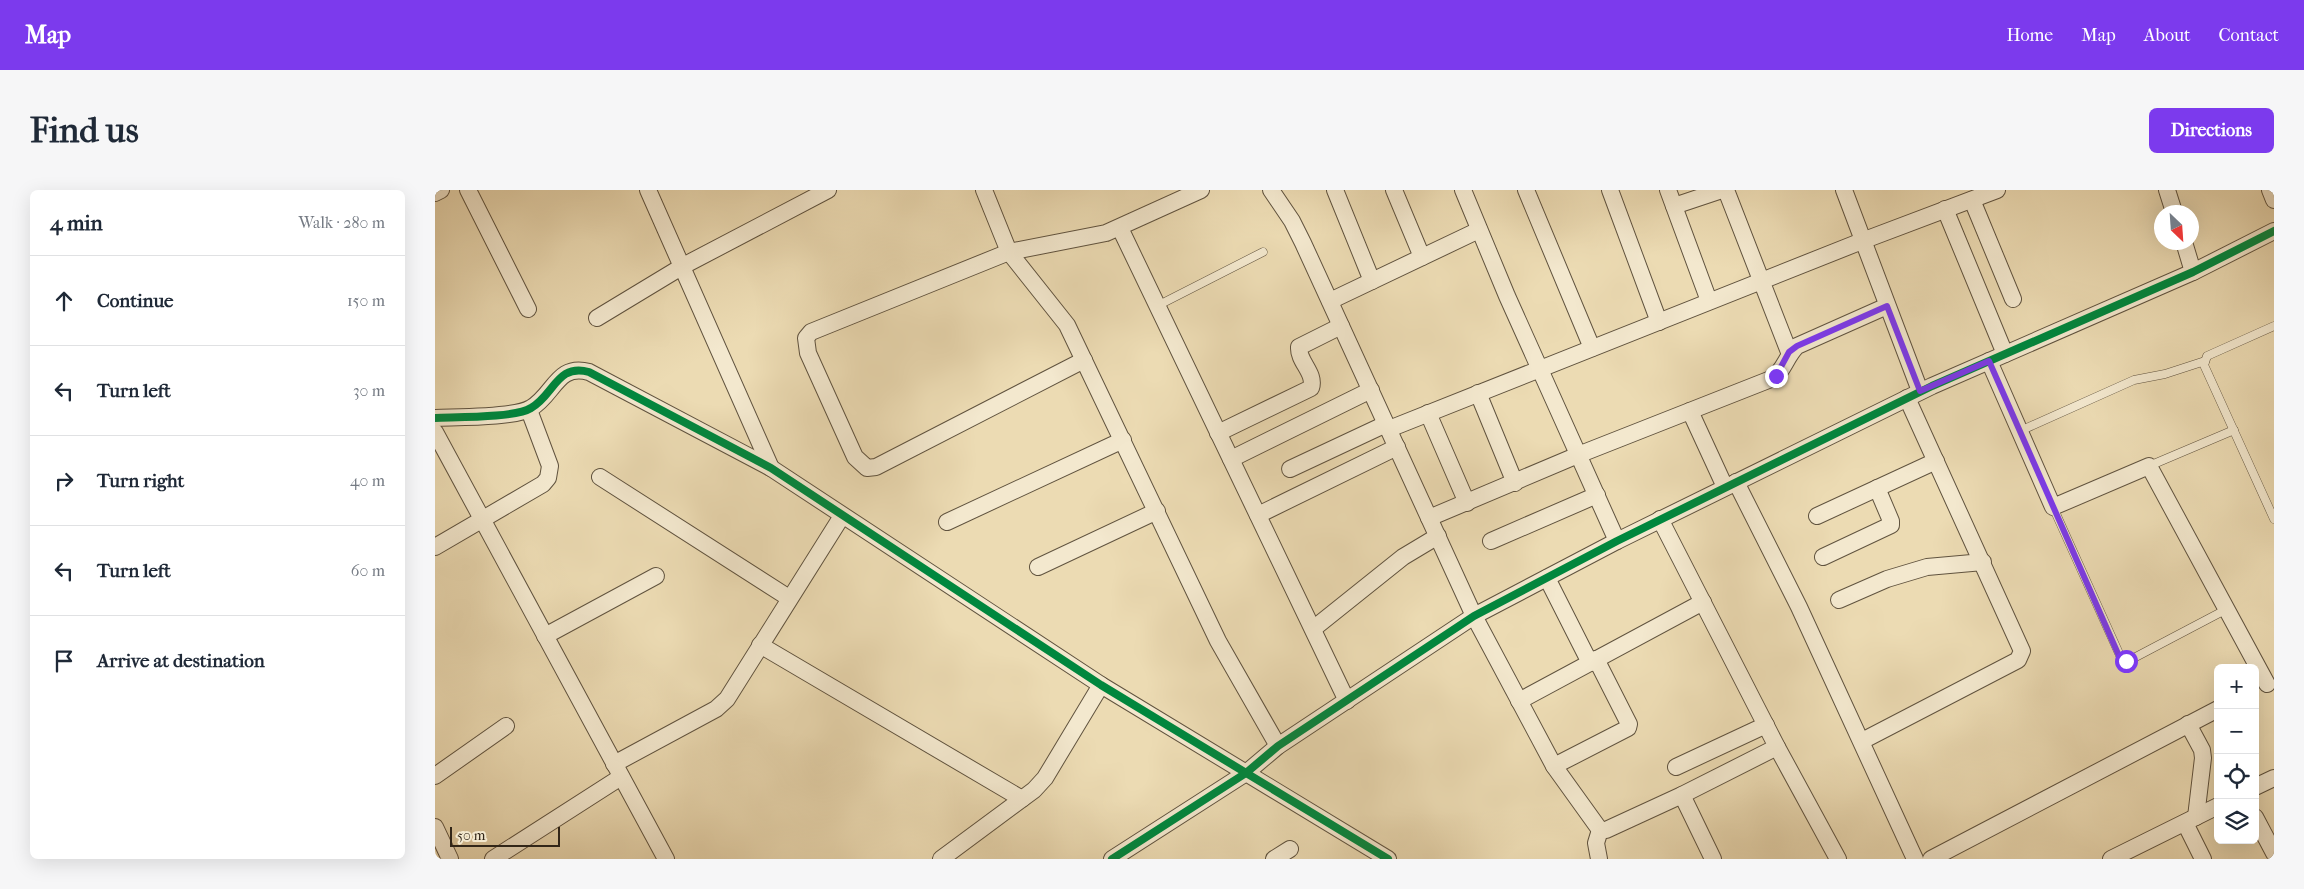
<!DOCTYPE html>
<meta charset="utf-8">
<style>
body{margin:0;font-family:"IM FELL French Canon",serif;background:#f6f6f7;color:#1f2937}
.controls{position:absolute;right:15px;bottom:15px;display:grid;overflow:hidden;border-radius:8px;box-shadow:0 5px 20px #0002}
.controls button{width:45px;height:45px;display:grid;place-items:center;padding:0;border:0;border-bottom:1px solid #e0e1e3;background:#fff;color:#1f2937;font:25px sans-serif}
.compass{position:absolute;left:1719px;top:15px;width:45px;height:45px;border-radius:50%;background:#fff;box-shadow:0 5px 20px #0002;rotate:155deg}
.scale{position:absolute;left:15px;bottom:12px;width:110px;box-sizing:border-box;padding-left:5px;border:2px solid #322618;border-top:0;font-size:14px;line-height:18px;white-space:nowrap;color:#322618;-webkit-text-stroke:4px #f3e8ce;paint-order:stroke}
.stop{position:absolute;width:15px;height:15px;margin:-11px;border:4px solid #7c3aed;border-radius:50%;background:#fff}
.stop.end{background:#7c3aed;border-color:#fff;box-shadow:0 1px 5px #0008}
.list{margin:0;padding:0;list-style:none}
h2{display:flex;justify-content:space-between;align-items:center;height:65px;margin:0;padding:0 20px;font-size:21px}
h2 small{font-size:16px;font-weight:400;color:#747a83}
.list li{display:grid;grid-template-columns:32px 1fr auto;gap:15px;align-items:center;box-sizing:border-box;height:90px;padding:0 20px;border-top:1px solid #e0e1e3}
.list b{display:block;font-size:19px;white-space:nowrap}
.list em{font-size:16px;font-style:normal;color:#747a83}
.icon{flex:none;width:28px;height:28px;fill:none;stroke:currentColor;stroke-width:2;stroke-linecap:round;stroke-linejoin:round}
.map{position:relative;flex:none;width:1839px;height:669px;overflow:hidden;border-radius:8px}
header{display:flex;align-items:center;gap:30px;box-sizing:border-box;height:70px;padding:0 25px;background:#7c3aed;color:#fff}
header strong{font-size:24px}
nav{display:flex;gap:28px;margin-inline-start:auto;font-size:18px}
.intro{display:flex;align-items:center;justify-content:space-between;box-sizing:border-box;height:120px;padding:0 30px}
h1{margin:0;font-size:35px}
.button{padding:12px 22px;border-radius:8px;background:#7c3aed;color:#fff;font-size:18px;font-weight:700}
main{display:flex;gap:30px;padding:0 30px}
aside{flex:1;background:#fff;border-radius:8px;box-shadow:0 5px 20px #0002}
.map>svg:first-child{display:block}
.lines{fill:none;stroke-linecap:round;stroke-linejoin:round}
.lane-casing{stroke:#60533f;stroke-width:9}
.street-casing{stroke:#60533f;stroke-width:18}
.lane{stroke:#f3e8ce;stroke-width:8}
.street{stroke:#f3e8ce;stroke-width:16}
.cycleway-casing{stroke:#f3e8ce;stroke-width:11}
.cycleway{stroke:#00873e;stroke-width:8}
.route{stroke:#7c3aed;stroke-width:6}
</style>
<header>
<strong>Map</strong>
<nav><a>Home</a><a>Map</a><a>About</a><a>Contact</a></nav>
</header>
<div class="intro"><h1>Find us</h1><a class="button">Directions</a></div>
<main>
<aside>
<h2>4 min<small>Walk · 280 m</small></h2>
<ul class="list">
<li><svg class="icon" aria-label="ahead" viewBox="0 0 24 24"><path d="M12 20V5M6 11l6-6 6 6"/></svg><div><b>Continue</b></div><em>150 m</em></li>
<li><svg class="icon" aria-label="left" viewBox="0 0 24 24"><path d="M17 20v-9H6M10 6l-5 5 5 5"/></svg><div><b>Turn left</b></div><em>30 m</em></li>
<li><svg class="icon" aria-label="right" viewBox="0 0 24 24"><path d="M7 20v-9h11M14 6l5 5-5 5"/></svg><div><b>Turn right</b></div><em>40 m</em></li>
<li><svg class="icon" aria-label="left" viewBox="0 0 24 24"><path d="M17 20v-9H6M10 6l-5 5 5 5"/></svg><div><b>Turn left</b></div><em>60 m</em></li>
<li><svg class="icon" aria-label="arrive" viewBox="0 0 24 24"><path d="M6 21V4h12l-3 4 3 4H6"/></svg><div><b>Arrive at destination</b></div></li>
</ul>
</aside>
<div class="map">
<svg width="1839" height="669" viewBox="0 0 1839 669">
<rect width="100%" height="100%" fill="#ecdbb3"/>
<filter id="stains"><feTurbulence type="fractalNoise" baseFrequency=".004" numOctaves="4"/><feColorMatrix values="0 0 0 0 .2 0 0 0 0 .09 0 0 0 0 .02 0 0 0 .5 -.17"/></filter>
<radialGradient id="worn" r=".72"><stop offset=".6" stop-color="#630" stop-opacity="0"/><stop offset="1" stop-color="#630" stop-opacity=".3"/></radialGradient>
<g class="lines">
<g class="lane-casing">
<g id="lane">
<path d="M722 116 828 62"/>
<path d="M1839 136 1772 166 1769 175 1839 329"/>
<path d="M1585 241 1699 190 1730 184 1770 171"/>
<path d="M1714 276 1799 240"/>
<path d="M1618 317 1687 470H1695L1792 419"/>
</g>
</g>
<g class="street-casing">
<g id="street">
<path d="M33 0 93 119"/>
<path d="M213 0 336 278"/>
<path d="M549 0 574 62 632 135 783 451 843 556"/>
<path d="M836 0 857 31 868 53 1039 426 1119 576 1165 640H1171L1247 605 1342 557"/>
<path d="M900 0 937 91"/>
<path d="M959 0 987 67"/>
<path d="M1028 0 1072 106 1182 351"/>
<path d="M1091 0 1157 158"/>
<path d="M1175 0 1224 132"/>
<path d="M1233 0 1274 111"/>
<path d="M1291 0 1354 162"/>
<path d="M1409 0 1485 201"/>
<path d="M1732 0 1739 22"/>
<path d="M1835 0 1839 10"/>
<path d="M0 3 6 0"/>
<path d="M1537 10 1578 109"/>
<path d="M1239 16 1287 0"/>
<path d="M1510 19 1570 164"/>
<path d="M685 38 912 511"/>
<path d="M1749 52 1758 82"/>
<path d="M895 111 1044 40"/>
<path d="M162 128 248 76 393 0"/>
<path d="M649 170 441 277 432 278 420 267 373 163 371 148 376 142 574 62 671 43 766 0"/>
<path d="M1554 171 1618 317 1714 276 1832 494"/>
<path d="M1043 203 1080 293"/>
<path d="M1255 221 1290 297"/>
<path d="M993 223 1032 313"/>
<path d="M0 228C22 227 80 228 96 218 119 205 122 173 154 182L336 278 666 495 953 669"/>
<path d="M954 239 1427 51 1562 0"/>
<path d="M0 242 231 669"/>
<path d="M783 243 876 198C881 183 863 172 864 157L906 136"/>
<path d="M796 269 936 200"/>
<path d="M855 279 951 234"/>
<path d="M165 287 354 408"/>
<path d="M1301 292 1364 417 1480 669"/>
<path d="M823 325 962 257"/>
<path d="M1382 326 1501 271"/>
<path d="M994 328 1143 265 1336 189C1349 182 1351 166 1362 156L1452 116"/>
<path d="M1225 329 1342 557 1403 669"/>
<path d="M512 332 688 250"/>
<path d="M1056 351 1162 305"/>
<path d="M0 357 108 294 113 288 115 276 94 220"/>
<path d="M1388 367 1456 335V331L1442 298"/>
<path d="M603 377 722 321"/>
<path d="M1112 388 1155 473"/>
<path d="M1404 410 1452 389 1492 377 1548 372"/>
<path d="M878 439 968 367 1003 346"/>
<path d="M110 446 221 386"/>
<path d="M325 455 587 609"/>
<path d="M1084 511 1268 412"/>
<path d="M1753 534 1767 560 1768 568 1761 627"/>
<path d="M1427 551 1583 470 1587 461 1472 208"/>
<path d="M179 574 281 519 292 509 407 326"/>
<path d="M1119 576 1193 538 1194 534 1161 469"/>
<path d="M1241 577 1331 535"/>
<path d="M0 586 71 536"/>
<path d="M1820 597 1839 588"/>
<path d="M1247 605 1278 669"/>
<path d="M1820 627 1839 663"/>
<path d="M1750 633 1768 669"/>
<path d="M0 637 15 669"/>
<path d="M58 669 186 587"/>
<path d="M506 669 599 600 610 588 666 495"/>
<path d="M677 669 811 583 843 556 1039 426 1182 351 1497 196 1758 82 1839 41"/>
<path d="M839 669 855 659"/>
<path d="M1164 669 1161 653 1165 640"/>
<path d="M1496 669 1783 519"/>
<path d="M1676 669 1783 616"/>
</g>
</g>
<use href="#lane" class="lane"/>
<use href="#street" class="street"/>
<g class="cycleway-casing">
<g id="cycleway">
<path d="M0 228C22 227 80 228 96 218 119 205 122 173 154 182L336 278 666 495 953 669"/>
<path d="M677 669 811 583 843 556 1039 426 1182 351 1497 196 1758 82 1839 41"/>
</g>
</g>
<use href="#cycleway" class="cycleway"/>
</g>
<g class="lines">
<path class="route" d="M1341 186 1354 162 1362 156 1452 116 1485 201 1554 171 1684 466 1691 471"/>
</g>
<rect width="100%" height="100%" filter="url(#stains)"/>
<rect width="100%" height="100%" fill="url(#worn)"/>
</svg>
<div class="controls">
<button>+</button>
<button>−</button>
<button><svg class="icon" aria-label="locate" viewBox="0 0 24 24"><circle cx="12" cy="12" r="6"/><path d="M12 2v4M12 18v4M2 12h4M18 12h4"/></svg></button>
<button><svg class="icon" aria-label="layers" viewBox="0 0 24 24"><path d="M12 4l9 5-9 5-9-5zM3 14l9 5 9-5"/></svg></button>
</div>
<svg class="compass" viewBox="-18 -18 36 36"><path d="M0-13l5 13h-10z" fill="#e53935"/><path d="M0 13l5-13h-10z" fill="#747a83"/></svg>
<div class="scale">50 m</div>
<div class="stop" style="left:1691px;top:471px"></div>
<div class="stop end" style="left:1341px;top:186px"></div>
</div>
</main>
